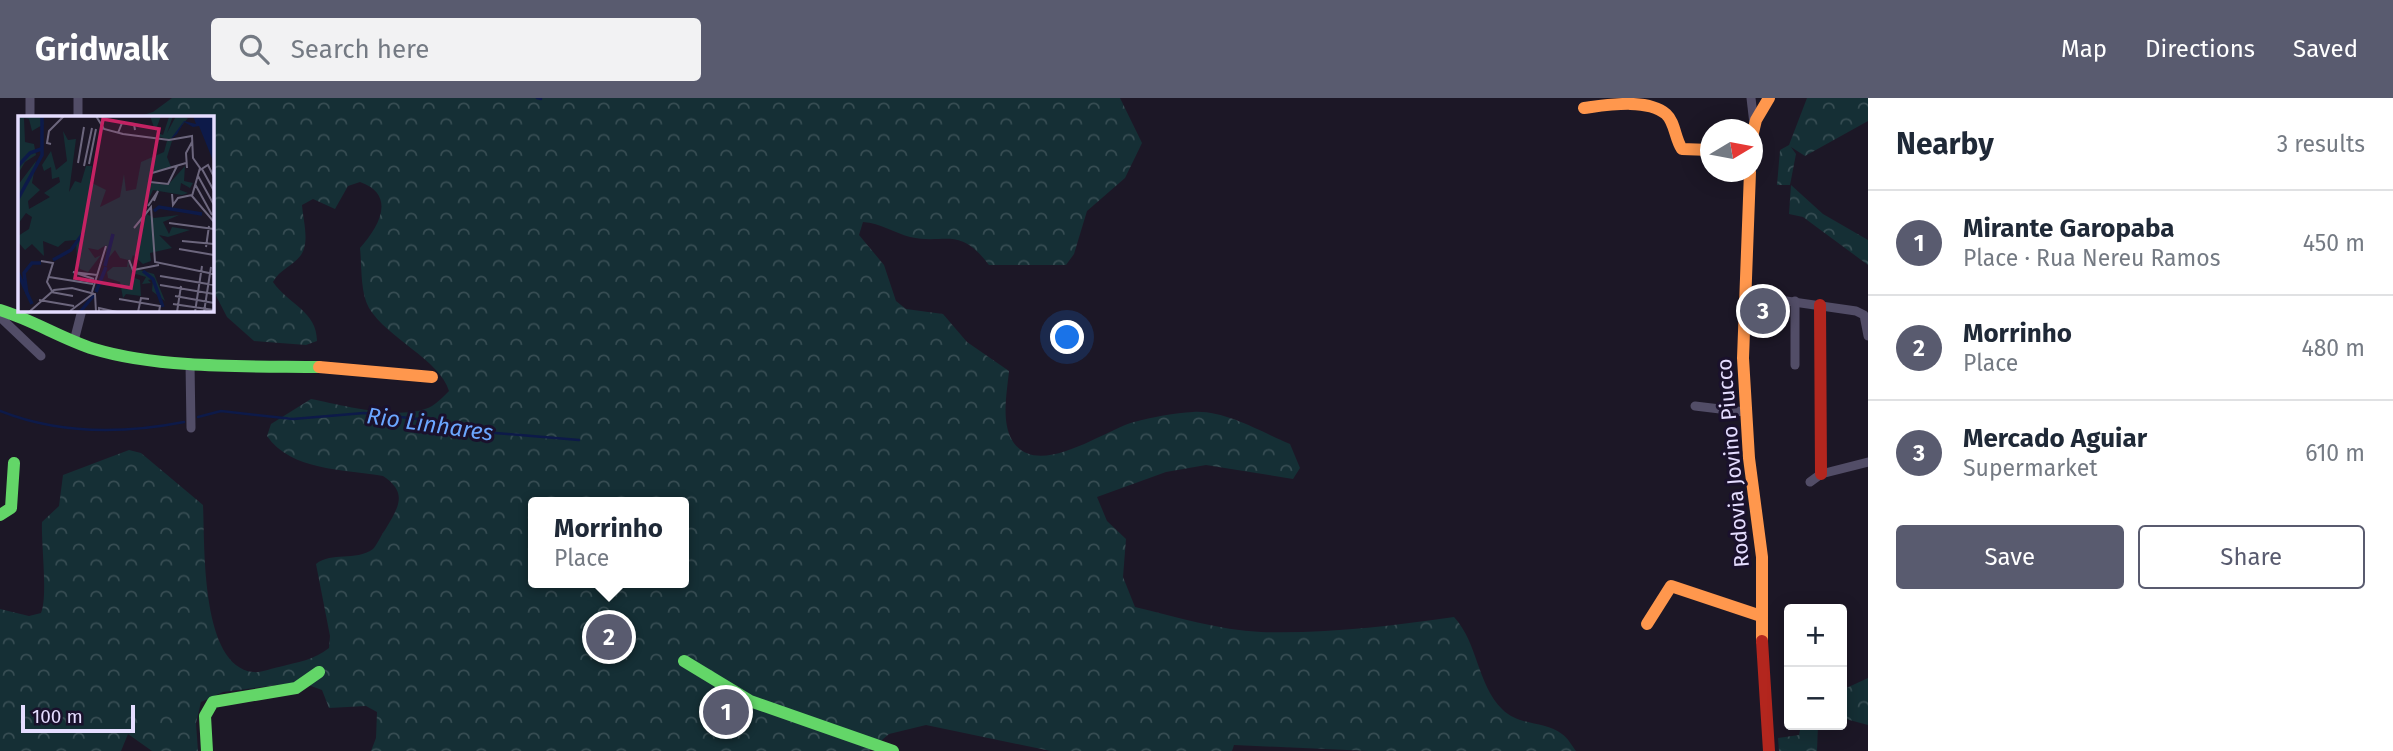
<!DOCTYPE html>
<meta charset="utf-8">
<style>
body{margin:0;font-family:"Fira Sans",sans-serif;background:#f2f2f3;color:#1f2937}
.controls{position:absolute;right:21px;bottom:21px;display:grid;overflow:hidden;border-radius:7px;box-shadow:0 4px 18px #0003}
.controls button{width:63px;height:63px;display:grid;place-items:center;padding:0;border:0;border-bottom:2px solid #e0e1e3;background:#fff;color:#1f2937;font:35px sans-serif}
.compass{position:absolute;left:1700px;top:21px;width:63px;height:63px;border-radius:50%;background:#fff;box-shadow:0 4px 18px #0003;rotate:80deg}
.scale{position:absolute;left:21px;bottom:18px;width:114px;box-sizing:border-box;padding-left:7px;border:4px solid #e5ddff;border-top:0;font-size:19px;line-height:24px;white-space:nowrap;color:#e5ddff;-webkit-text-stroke:5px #1a112c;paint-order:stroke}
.you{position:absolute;left:1068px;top:240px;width:24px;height:24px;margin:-18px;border:5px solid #fff;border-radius:50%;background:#1a73e8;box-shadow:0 0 0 10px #1a73e833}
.badge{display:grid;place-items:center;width:46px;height:46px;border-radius:50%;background:#595b6f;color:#fff;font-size:23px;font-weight:700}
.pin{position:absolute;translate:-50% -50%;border:4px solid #fff;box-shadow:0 2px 7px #0006}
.popup{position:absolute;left:528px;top:399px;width:161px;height:91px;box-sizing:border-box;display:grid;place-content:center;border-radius:7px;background:#fff;filter:drop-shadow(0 2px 5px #0005);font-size:23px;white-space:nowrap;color:#747a83}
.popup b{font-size:26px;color:#1f2937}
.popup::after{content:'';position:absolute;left:50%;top:100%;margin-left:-14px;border:14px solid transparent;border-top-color:#fff}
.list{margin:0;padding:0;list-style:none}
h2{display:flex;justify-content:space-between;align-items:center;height:91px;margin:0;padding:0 28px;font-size:30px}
h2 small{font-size:23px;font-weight:400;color:#747a83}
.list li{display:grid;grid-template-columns:46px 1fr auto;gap:21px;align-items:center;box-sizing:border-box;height:105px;padding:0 28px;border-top:2px solid #e0e1e3}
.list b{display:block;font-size:26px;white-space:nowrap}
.list p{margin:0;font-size:23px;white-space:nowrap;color:#747a83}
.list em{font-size:23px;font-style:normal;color:#747a83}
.actions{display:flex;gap:14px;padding:21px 28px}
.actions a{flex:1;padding:16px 0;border:2px solid #595b6f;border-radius:7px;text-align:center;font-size:24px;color:#595b6f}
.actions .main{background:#595b6f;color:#fff}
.icon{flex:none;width:38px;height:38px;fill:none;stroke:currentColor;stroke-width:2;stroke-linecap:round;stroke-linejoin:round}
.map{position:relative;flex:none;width:1868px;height:653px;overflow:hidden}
header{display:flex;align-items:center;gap:42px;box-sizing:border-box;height:98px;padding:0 35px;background:#595b6f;color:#fff}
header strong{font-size:33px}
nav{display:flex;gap:38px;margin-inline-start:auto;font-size:24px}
.search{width:490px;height:63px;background:#f2f2f3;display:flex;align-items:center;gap:18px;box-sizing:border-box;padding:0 24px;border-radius:7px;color:#747a83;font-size:26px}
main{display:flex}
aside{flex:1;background:#fff}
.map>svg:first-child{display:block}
.forest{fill:url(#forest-crowns);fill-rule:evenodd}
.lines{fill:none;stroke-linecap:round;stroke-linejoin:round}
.stream{stroke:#0d1a49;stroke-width:2.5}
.street{stroke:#524d67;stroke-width:9}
.fast{stroke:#63d668;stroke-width:12}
.slow{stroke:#ff974d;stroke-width:12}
.jam{stroke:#b3261e;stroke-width:12}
.labels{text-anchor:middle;stroke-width:6;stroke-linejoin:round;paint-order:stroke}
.street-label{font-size:21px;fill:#e5ddff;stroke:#1a112c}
.water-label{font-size:23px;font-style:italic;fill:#6ba6ff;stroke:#1a112c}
.inset-river{fill:none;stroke:#0d1a49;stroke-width:3.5}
.inset-road{fill:none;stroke:#6c667d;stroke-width:2}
.view{fill:#c42263;fill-opacity:0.15;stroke:#c42263;stroke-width:3.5}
.inset-edge{fill:none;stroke:#e5ddff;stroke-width:3.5}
</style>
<header>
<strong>Gridwalk</strong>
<div class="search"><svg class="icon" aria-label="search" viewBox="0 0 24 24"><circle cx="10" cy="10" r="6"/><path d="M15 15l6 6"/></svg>Search here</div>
<nav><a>Map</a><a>Directions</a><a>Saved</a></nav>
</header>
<main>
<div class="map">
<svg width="1868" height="653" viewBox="0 0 1868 653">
<defs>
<pattern id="forest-crowns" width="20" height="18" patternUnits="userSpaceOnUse" patternTransform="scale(1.75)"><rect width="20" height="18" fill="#152f35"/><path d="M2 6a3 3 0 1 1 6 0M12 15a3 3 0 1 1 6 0" fill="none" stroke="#374d53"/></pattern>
</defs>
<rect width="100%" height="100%" fill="#1c1726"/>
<g class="forest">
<path d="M172 0H1120L1142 45 1125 80 1087 113 1074 156 1066 167H989C959 127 945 147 910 139 894 135 881 125 863 124L859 137 884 167 896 203 906 211 943 216 967 244 1009 273C1007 294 1001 323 1012 342 1036 383 1104 332 1134 324 1152 319 1175 315 1193 314 1225 312 1261 334 1290 346L1300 370 1293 381 1206 367 1166 374 1097 399 1107 423 1126 441 1123 479 1135 509C1176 519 1219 532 1261 534 1326 536 1390 528 1454 519 1478 545 1477 586 1502 611 1518 628 1545 623 1562 636 1568 640 1572 648 1576 653H1369L1234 647 1232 653H1051L926 627 889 636 869 653H371L376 640 377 614 366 608 329 610 322 592 300 584 223 594 201 604 196 625 198 653H152L128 636 121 653H0V511L29 518 41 515C48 499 41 446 42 424L59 408 63 377 129 352 141 355 203 407C205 447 200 568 253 574 261 575 272 570 279 569 298 564 314 562 329 550L330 538 316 466C332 453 355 464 373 451 377 447 381 437 385 432 398 410 409 395 383 378 344 371 291 373 267 338L271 326 311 301C342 307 404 324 432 308 438 304 444 298 449 293 440 262 387 240 369 210 360 194 362 168 360 150 379 129 397 97 360 84L348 88 335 111 313 101 302 107C303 122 310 144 301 157 293 168 280 171 273 184 288 206 317 213 317 243L306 247 254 243 227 219 212 190V19H137L153 14ZM534 404H684V485H534Z"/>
<path d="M1807 0H1868V23L1805 58 1791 49 1796 56 1790 87H1777L1780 52 1789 47Z"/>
<path d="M1791 87 1823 116 1868 142V167L1803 119 1789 116Z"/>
<path d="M1868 580V627L1842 620V592Z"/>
<path d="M1801 627H1818L1817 653H1779L1778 640 1799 637Z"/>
</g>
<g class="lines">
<g class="stream">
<path d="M537 0 541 1"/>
<path d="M0 313C58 336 123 336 184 324"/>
<path d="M198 319 221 313 293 321 364 315 436 323 472 333 579 342"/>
</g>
<g class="street">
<path d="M1751 0 1754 26"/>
<path d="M30 19V0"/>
<path d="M78 19V0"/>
<path d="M1745 197 1856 213 1864 217 1868 238"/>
<path d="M1795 203V267"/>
<path d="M0 219 41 258"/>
<path d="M74 243 82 212"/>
<path d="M190 265 191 330"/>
<path d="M1695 308 1745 314"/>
<path d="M1810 384 1821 376 1868 364"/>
</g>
<g class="fast">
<path d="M0 212C33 222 62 241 94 251 160 271 250 268 319 269"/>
<path d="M0 417 11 410 14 365"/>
<path d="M684 563 750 603 893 653"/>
<path d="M207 653 205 618 213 604 296 590 319 574"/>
</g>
<g class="slow">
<path d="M1584 10C1607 7 1647 0 1666 16 1675 24 1675 41 1682 51L1710 52"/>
<path d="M1752 39 1756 22 1769 0"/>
<path d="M1750 74 1743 260 1749 360 1762 459V543"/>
<path d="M319 269 432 279"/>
<path d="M1647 526 1671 488 1761 518"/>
</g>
<g class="jam">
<path d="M1820 207 1821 376"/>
<path d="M1762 543 1769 653"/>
</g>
</g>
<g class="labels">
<g class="street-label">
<text transform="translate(1733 365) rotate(-95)" y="7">Rodovia Jovino Piucco</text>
</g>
<g class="water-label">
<text transform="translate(430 326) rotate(8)" y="8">Rio Linhares</text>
</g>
</g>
<g transform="translate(18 18)">
<rect width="196" height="196" fill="#1c1726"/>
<path d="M0 0H24L26 8 14 15 11 3 6 2 7 26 16 28 18 39 7 46 0 58ZM132 0H143L137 16 145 19 151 1 155 0 149 17 158 0 170 2 152 24 139 20ZM45 15 50 24 58 23 51 76 57 65 63 67 68 50H74L72 66 88 74 82 91 102 81 106 58 108 75 118 73 123 46 146 36 149 25H154L149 41 153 51 133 56 131 67 150 69 167 50 166 65 175 67 172 72 163 67 162 74 170 77 164 79 135 74 125 96 136 102 161 99 145 106 151 118 154 111 172 114 150 121 141 119 154 132 132 137 133 145 125 148 115 139 111 151 136 158 147 185 134 175 135 163 130 164 133 167 124 168 128 161 118 158 114 161 122 164 123 180 108 178 105 182 102 166 90 162 89 156 95 151H109L110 144 102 142 97 134 89 144 88 129 80 134 70 132 77 142 83 139 70 156 62 153 59 145 58 124 47 125 40 131 25 125 26 140 14 128 7 134 0 126V120L11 113 14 101 8 97 0 108V69L18 45 14 67 22 74 10 85 11 93 32 81 26 77 42 66 41 61 34 63 33 51 26 55 24 49 33 35 38 54 49 45Z" fill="#152f35"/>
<path d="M175 0H196V47L181 10 175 11 166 6 159 18 152 24 166 5 178 8Z" fill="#0d1a49"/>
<path class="inset-river" d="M0 50 12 37 23 33M0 83 24 39V0M136 95 141 91 184 98M35 144 53 134 66 116M87 150 95 118M125 155 135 163 145 191M0 157 14 188M78 176 88 151M9 178 6 157 14 147H23M62 196 76 179"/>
<path class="inset-road" d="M78 0 86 13 105 18 151 24 174 20 175 42 182 52 174 80 196 106M100 17 104 7 116 8 117 14M33 28 29 27 31 15 46 0M60 47 66 11M71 48 78 13M66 50 74 12M169 52 168 37 174 26M184 53 196 75M182 54 190 49 196 61M134 57 168 47M180 60 196 89M132 66 150 68 159 50M177 68 194 99M154 78 155 89 160 82 174 79M130 90 140 75 136 85M151 107 196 113M116 112 133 91 137 146 196 158M164 125 196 128M188 131 191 110M161 133 196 139M111 144 115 154 141 149M23 145 35 147 29 166 34 175M142 160 196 169M31 161 75 168M76 163 55 156 79 159M142 169 196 178M33 176 55 180M74 176 88 130M157 180 196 187M101 183 142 190 141 196M21 184 56 190M155 188 196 194M52 195 76 177M11 196 36 174 54 172 77 178 78 196M81 196V192L99 196M120 196 123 182 131 183M159 196 163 170M177 196 184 150M186 196 193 151"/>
<path class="view" d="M85 3 141 13 113 172 57 162Z"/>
<rect width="196" height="196" class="inset-edge"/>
</g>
</svg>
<div class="controls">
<button>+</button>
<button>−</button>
</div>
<svg class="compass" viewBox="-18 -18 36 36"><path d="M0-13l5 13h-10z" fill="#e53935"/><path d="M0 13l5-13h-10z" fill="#747a83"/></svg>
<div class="scale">100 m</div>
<div class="you"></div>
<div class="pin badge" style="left:726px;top:614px">1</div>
<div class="pin badge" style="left:609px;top:539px">2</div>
<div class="popup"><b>Morrinho</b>Place</div>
<div class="pin badge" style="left:1763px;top:213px">3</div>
</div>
<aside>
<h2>Nearby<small>3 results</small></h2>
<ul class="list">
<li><span class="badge">1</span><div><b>Mirante Garopaba</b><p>Place · Rua Nereu Ramos</p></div><em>450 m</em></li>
<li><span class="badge">2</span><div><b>Morrinho</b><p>Place</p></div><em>480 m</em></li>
<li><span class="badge">3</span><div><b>Mercado Aguiar</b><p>Supermarket</p></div><em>610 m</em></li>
</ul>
<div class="actions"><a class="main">Save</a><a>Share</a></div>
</aside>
</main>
